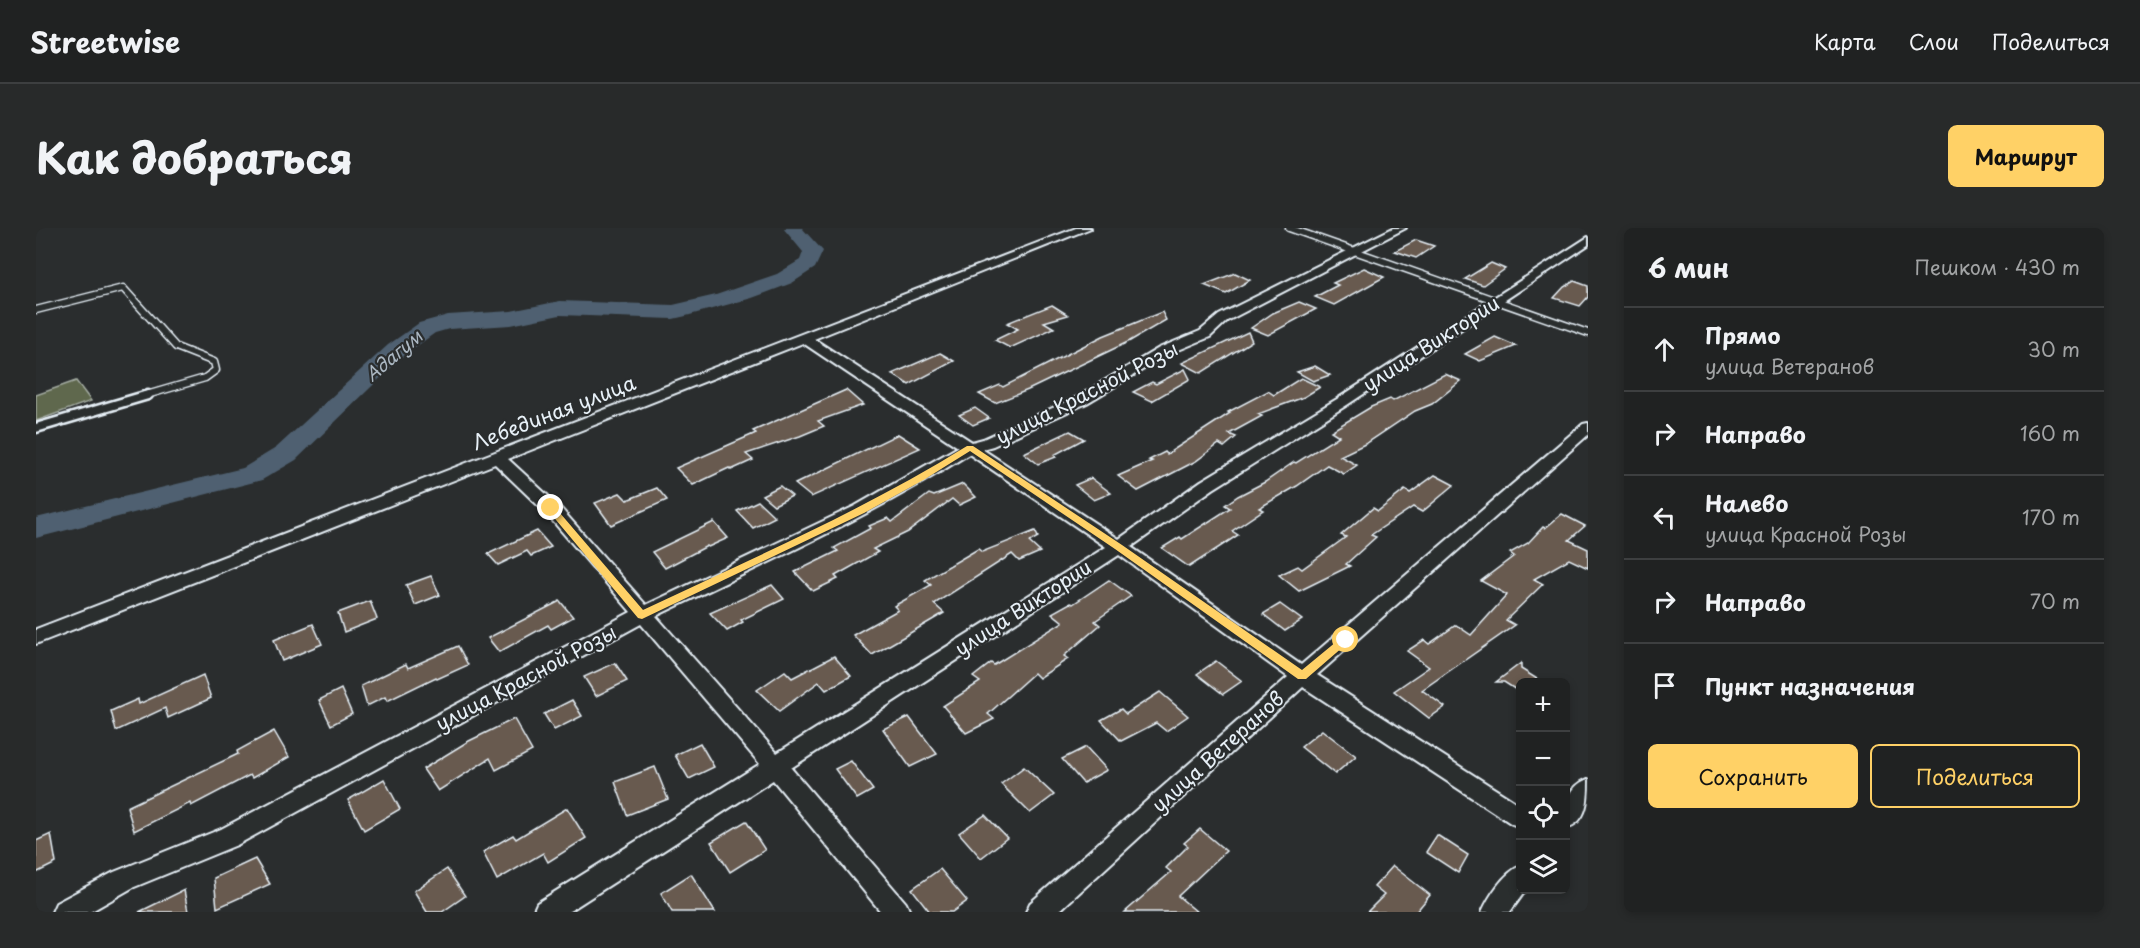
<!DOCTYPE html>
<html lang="ru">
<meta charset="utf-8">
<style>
body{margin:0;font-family:"Playpen Sans",sans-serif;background:#282a2a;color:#f1f3f6}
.controls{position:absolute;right:18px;bottom:18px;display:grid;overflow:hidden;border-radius:9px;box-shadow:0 3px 9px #0003}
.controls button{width:54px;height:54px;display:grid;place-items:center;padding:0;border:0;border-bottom:2px solid #3d3f40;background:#202222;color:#f1f3f6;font:30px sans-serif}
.stop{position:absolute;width:18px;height:18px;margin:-14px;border:4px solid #ffd166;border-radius:50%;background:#fff}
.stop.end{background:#ffd166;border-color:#fff;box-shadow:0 2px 6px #0008}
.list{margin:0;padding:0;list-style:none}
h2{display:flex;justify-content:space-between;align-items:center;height:78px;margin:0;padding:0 24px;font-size:26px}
h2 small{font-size:20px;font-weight:400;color:#a2a4a5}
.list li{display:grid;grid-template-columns:39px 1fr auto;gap:18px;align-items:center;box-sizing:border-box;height:84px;padding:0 24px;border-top:2px solid #3d3f40}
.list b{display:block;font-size:22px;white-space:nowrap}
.list p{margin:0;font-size:20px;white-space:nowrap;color:#a2a4a5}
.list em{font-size:20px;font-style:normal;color:#a2a4a5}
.actions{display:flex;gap:12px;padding:18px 24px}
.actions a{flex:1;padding:14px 0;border:2px solid #ffd166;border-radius:9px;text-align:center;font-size:21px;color:#ffd166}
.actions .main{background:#ffd166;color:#111}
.icon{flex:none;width:33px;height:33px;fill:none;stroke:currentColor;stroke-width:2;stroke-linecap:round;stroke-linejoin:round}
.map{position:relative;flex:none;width:1552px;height:684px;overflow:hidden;border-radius:9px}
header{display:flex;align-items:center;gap:36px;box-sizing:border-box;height:84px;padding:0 30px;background:#202222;border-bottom:2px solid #3d3f40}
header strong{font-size:28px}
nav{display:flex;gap:33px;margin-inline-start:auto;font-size:21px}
.intro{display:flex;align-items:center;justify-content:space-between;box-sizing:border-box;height:144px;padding:0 36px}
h1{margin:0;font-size:42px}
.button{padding:15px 27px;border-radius:9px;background:#ffd166;color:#111;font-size:21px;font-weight:700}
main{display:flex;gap:36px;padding:0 36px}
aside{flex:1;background:#202222;border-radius:9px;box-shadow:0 3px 9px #0003}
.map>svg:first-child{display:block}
.green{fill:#5f674d;stroke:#a4aca2;stroke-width:1.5}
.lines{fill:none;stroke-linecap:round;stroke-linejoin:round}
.river{fill:#4f6171;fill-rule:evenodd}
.building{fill:#685a4f;stroke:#e8f1f8;stroke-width:1.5}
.service-far1-casing{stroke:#e8f1f8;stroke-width:9}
.service-casing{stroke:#e8f1f8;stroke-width:13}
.minor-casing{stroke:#e8f1f8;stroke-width:4}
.service-far1{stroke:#2a2d2e;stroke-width:6}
.service{stroke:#2a2d2e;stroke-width:8}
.minor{fill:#2a2d2e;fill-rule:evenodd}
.route{fill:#ffd166}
.labels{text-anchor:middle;stroke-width:4.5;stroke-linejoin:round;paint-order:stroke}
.far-water-label{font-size:18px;font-style:italic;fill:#abb7c2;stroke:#2a2d2e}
.street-label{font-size:20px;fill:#e8f1f8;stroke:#2a2d2e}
</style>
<header>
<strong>Streetwise</strong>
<nav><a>Карта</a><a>Слои</a><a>Поделиться</a></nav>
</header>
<div class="intro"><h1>Как добраться</h1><a class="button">Маршрут</a></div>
<main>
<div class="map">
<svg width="1552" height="684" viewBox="0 0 1552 684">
<rect width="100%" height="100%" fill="#2a2d2e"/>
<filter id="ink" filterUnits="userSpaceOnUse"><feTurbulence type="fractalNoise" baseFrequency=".0167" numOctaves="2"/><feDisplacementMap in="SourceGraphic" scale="12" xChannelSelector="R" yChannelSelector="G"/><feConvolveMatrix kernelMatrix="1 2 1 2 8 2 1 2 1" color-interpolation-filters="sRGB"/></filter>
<g filter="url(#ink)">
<path class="green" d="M40 153 55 173 0 193V167Z"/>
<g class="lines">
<path class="river" d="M747 0H766L787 23 779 40 756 55 716 70 650 88 637 91 524 87 475 97 413 101 399 105 368 127 260 232 226 252 0 310V290L207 240 240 220 352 117 383 95 412 87 475 83 524 73 637 77 680 67 741 46 764 32 767 24Z"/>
</g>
<g class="building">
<path d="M1380 12 1398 18 1380 30 1359 23Z"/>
<path d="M1455 35 1469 41 1447 57 1429 51Z"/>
<path d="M1328 40 1348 49 1298 77 1279 69 1302 57 1297 55Z"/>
<path d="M1199 45 1214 52 1190 66 1168 57Z"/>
<path d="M1538 53 1552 58V69L1544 78 1518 70 1528 59Z"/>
<path d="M1263 74 1280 81 1232 107 1215 100 1237 85Z"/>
<path d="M1016 77 1032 87 1008 94 1018 100 974 120 959 112 982 101 971 95Z"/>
<path d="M1126 84 1130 92 1094 113 992 162 959 175 943 166 964 157 967 159 1067 108Z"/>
<path d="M1212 104 1216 113 1165 145 1146 135Z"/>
<path d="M1459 109 1480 118 1444 133 1429 126Z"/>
<path d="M904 125 918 133 873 157 856 146Z"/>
<path d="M1279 138 1294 147 1277 153 1261 144Z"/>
<path d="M1149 141 1154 151 1116 173 1097 164 1116 154 1120 156Z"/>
<path d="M1409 146 1425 153 1396 176 1379 183 1331 215 1304 228 1321 237 1308 246 1291 237 1261 258 1223 280 1227 282 1196 303 1202 307 1153 339 1126 320 1144 309 1146 311 1194 280 1189 277 1202 268 1229 254 1258 234 1260 235 1303 208 1295 203 1335 179 1354 171 1357 173Z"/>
<path d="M1265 150 1284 159 1268 169 1222 186 1226 188 1193 206 1200 209 1188 219 1183 216 1160 233 1102 263 1082 248 1116 233 1113 232 1129 224 1131 226 1194 185 1192 184 1232 163 1238 167Z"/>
<path d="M810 162 827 177 782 193 788 198 764 208 710 226 717 232 695 242 693 240 657 257 640 240 720 205 717 203Z"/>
<path d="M939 180 953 190 937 197 923 187Z"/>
<path d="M1034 203 1048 211 1018 227 1020 229 1002 236 988 225Z"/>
<path d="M862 206 884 220 775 269 759 256Z"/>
<path d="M1399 247 1418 257 1386 284 1377 279 1335 307 1340 309 1310 336 1314 338 1263 363 1243 347 1262 338 1266 341 1310 309 1305 307 1337 280 1342 283 1369 262 1374 265Z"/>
<path d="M1055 250 1075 265 1058 272 1039 257Z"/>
<path d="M927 256 940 269 923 277 916 271 872 304 837 321 842 324 799 348 802 351 777 363 759 344 802 323 798 320 835 300 833 298 852 290 856 294 893 266 898 268Z"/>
<path d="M744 258 756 268 738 277 726 267Z"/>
<path d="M621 260 631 272 575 297 559 275 584 265 591 272Z"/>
<path d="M722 273 739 289 717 300 701 283Z"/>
<path d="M1526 286 1549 298 1533 312 1552 321V340L1533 331 1498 351 1507 356 1470 392 1479 397 1386 462 1409 479 1393 490 1358 463 1393 439 1371 423 1388 412 1393 416 1420 397 1435 407 1471 367 1445 353 1478 328 1474 325 1492 315 1507 299 1509 300Z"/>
<path d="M678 294 692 310 672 319 671 318 629 340 616 324Z"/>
<path d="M501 303 515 319 495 328 491 323 462 337 452 326Z"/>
<path d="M999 303 1002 309 993 314 1004 324 983 333 976 326 898 376 908 385 874 405 836 427 817 407 862 382 858 378 895 357 889 352 942 321 946 324Z"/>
<path d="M395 348 404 367 379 377 370 357Z"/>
<path d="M1073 352 1095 368 1059 393 1064 397 1028 428 1032 431 1003 450 998 445 952 486 958 491 930 505 907 478 944 454 937 449 955 435 958 437 1027 394 1016 385 1034 375 1037 376Z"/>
<path d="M736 357 748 371 705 392 707 394 691 403 674 385Z"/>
<path d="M334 373 341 391 308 404 302 385Z"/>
<path d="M524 373 537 389 515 401 512 397 463 424 452 410Z"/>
<path d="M1244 376 1266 392 1249 403 1227 386Z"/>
<path d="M277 396 286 416 246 433 238 412Z"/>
<path d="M422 418 432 437 401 451 400 449 351 473 349 469 331 478 325 458 370 436 372 440Z"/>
<path d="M798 428 815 448 790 462 783 454 743 483 721 462 749 443 756 450Z"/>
<path d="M1180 433 1206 453 1187 466 1161 446Z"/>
<path d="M579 435 591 453 560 468 548 449Z"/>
<path d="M1485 435V441L1506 454H1485V465L1468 454H1460Z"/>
<path d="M167 447 175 470 132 490 129 480 80 503 75 483 102 471 103 476Z"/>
<path d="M305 461 316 486 295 497 283 472Z"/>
<path d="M1124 464 1152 488 1130 503 1120 495 1085 513 1065 492 1085 481 1090 486Z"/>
<path d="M536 472 546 488 518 502 508 486Z"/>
<path d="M873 489 901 526 874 539 847 501Z"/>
<path d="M478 491 496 523 460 542 454 530 402 563 387 541 431 514Z"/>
<path d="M1286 502 1320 528 1299 546 1265 519Z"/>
<path d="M238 503 253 529 216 550 214 547 155 578 154 575 98 603 91 579 202 526 201 523Z"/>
<path d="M664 515 678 539 653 551 639 527Z"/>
<path d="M1050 519 1071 542 1047 555 1026 531Z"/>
<path d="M815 533 837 562 821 571 799 541Z"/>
<path d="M619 539 632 571 591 587 579 554Z"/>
<path d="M988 539 1018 567 994 585 965 556Z"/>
<path d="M348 551 364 581 328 602 312 572Z"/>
<path d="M531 580 550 610 512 634 507 625 461 652 447 624 477 607 480 611Z"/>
<path d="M949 587 971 610 945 630 923 605Z"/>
<path d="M710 593 729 622 694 644 675 614Z"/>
<path d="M1164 601 1190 623 1142 668 1161 684H1089L1135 644 1130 640 1152 618 1148 615Z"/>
<path d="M15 606 20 635 0 645V613Z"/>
<path d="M1401 607 1432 627 1422 645 1390 624Z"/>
<path d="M219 631 234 656 181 680 178 650Z"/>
<path d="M1357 638 1394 667 1380 684H1331L1348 667 1338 659Z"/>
<path d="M411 641 429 668 406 684H391L378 663Z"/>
<path d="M904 641 931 673 916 684H894L876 661Z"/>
<path d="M655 646 679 684H636L625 665Z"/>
<path d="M148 662 152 684H103Z"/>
</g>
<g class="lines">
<g class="service-far1-casing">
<g id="service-far1">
<path d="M1253 0 1552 105"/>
<path d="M0 82 87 60 140 119 178 134 180 142 169 150 107 168"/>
</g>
</g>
<g class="service-casing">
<path id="service" d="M0 200 112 167"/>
</g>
<g class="minor-casing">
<g id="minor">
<path d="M1040 0H1055L778 111 936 214 947 211 1041 169 1123 120 1164 103 1183 87 1357 0H1370L1191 93 1174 109 1133 126 1051 175 957 218 946 221 1083 311 1165 253 1301 171 1552 9V17L1311 177 1177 261 1095 319 1265 437 1547 196 1552 195V207L1281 447 1484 577V599L1476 596 1267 459 1022 684H990L994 675 1252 449 1083 327 755 540 870 675 874 684H845L737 552 532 684H497L501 675 724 536 605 396 201 617 96 660 54 684H16L20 675 78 644 185 601 595 384 509 284 459 236 0 416V401ZM767 115 922 219 819 278 610 377 521 276 472 231ZM933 226 1070 319 741 525 620 388C726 337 834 289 933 226Z"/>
<path d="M1552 551C1552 571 1552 594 1530 600 1530 580 1530 559 1552 551Z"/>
<path d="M1484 638V662H1490L1474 684H1446C1453 668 1468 645 1484 638Z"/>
</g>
</g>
<use href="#service-far1" class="service-far1"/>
<use href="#service" class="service"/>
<use href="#minor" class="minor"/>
</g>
</g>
<path class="route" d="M931 218H937L1086 317 1266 442 1306 409 1310 408 1315 412 1270 451H1262L1079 321 934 223 889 251 828 285 606 391 602 390 510 280 518 278 607 382C717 330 828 282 931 218Z"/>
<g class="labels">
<g class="far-water-label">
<text transform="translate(358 128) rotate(-40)" y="6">Адагум</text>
</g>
<g class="street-label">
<text transform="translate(1395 116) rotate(-33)" y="7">улица Виктории</text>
<text transform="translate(1051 165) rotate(-27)" y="7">улица Красной Розы</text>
<text transform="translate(518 185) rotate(-21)" y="7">Лебединая улица</text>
<text transform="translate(987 380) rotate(-33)" y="7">улица Виктории</text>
<text transform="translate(490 450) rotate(-28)" y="7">улица Красной Розы</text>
<text transform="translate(1182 524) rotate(-42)" y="7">улица Ветеранов</text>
</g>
</g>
</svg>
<div class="controls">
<button>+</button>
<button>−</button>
<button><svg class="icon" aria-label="locate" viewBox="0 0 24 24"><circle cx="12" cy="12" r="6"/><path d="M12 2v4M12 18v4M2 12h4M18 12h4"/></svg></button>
<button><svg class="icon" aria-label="layers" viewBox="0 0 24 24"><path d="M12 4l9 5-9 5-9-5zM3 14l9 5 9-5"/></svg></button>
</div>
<div class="stop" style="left:1310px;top:412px"></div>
<div class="stop end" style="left:515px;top:280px"></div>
</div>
<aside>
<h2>6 мин<small>Пешком · 430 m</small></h2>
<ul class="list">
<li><svg class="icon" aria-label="ahead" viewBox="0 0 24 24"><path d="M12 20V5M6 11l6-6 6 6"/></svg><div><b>Прямо</b><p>улица Ветеранов</p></div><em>30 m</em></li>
<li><svg class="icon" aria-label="right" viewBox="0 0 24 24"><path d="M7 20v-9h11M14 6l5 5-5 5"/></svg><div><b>Направо</b></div><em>160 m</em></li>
<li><svg class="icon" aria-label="left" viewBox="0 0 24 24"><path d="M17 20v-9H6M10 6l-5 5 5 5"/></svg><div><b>Налево</b><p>улица Красной Розы</p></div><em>170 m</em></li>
<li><svg class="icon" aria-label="right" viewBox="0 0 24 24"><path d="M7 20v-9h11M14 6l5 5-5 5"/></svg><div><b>Направо</b></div><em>70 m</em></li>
<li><svg class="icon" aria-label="arrive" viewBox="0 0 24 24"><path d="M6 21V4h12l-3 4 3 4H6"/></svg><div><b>Пункт назначения</b></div></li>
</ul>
<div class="actions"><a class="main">Сохранить</a><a>Поделиться</a></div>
</aside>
</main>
